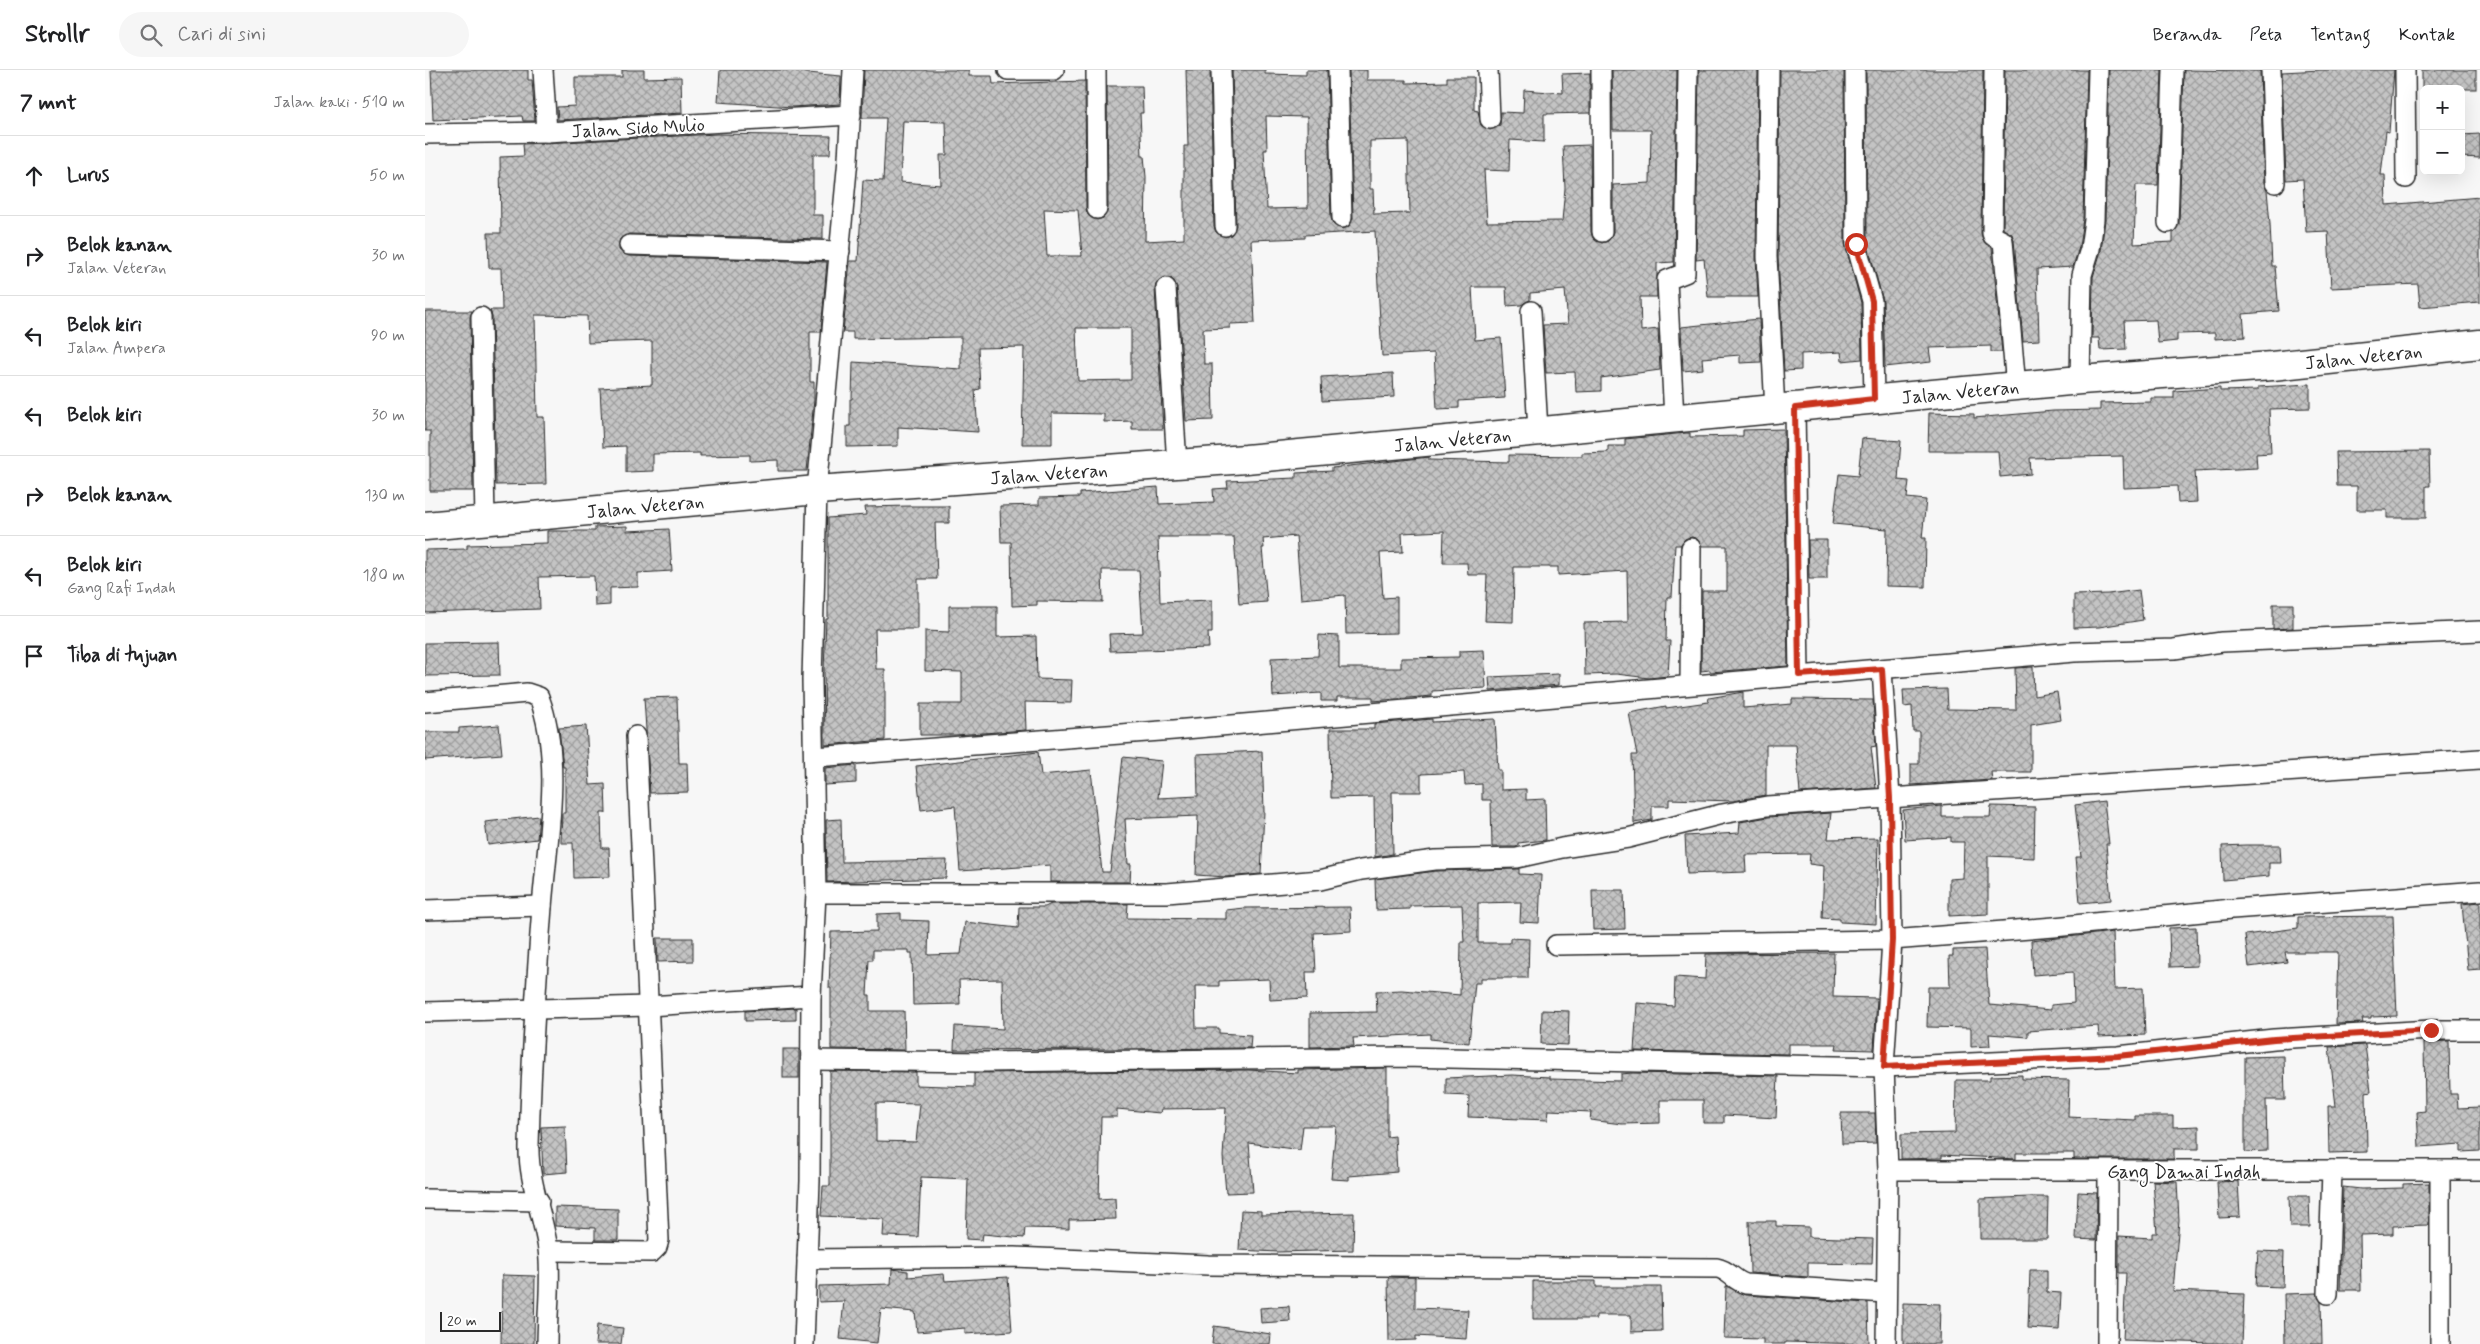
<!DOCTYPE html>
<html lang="id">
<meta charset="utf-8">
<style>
body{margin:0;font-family:Mynerve,sans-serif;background:#f6f6f6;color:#202124}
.controls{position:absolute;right:15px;top:15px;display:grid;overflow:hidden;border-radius:8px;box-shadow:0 5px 20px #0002}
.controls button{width:45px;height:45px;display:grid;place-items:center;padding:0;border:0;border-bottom:1px solid #e0e0e0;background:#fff;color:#202124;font:25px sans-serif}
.scale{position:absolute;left:15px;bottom:12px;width:61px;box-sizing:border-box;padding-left:5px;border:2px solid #2b2b2b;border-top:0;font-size:14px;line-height:18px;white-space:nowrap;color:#2b2b2b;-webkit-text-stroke:4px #fff;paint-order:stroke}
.stop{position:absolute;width:15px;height:15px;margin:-11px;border:4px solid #c8321e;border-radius:50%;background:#fff}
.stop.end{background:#c8321e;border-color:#fff;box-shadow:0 1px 5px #0008}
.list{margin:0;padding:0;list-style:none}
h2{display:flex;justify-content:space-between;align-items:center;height:65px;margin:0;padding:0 20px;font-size:21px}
h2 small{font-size:16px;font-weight:400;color:#757577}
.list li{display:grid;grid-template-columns:32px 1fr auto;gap:15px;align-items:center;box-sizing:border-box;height:80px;padding:0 20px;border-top:1px solid #e0e0e0}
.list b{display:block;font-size:19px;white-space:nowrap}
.list p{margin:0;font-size:16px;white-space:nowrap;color:#757577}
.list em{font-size:16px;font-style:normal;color:#757577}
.icon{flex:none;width:28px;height:28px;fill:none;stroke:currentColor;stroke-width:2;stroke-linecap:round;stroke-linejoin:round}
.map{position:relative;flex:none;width:2055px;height:1274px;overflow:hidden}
header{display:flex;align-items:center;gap:30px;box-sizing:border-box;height:70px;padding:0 25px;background:#fff;border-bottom:1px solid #e0e0e0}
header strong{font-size:24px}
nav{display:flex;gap:28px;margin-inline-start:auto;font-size:18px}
.search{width:350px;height:45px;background:#f6f6f6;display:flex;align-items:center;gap:12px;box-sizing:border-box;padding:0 18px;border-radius:28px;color:#757577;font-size:19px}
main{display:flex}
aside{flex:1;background:#fff}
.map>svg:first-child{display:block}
.building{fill:url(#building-cross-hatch);stroke:#2b2b2b;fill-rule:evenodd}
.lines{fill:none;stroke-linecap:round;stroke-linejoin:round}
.minor-casing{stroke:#2b2b2b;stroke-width:22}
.primary-casing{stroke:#2b2b2b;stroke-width:31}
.minor{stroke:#fff;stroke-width:19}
.primary{stroke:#fff;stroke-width:28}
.route{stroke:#c8321e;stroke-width:6}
.labels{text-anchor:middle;stroke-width:4;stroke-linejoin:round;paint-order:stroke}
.street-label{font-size:19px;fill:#2b2b2b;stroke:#fff}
</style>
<header>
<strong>Strollr</strong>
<div class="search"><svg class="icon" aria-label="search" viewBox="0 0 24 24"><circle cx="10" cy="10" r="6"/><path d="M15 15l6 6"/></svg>Cari di sini</div>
<nav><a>Beranda</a><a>Peta</a><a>Tentang</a><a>Kontak</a></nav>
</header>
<main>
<aside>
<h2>7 mnt<small>Jalan kaki · 510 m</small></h2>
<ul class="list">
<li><svg class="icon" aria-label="ahead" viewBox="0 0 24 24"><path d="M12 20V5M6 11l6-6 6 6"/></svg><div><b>Lurus</b></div><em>50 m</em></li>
<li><svg class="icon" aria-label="right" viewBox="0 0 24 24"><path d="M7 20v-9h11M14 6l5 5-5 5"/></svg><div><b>Belok kanan</b><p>Jalan Veteran</p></div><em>30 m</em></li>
<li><svg class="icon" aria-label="left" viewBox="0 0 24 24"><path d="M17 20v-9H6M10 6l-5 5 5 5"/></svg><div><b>Belok kiri</b><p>Jalan Ampera</p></div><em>90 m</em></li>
<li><svg class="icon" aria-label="left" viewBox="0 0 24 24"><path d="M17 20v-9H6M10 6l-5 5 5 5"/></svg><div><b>Belok kiri</b></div><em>30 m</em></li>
<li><svg class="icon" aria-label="right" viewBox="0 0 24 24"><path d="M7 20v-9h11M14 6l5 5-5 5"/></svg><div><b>Belok kanan</b></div><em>130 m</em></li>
<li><svg class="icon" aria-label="left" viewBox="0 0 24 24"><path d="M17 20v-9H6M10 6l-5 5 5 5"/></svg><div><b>Belok kiri</b><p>Gang Rafi Indah</p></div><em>180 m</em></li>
<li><svg class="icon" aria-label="arrive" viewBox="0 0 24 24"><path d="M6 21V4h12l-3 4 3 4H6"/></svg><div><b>Tiba di tujuan</b></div></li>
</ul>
</aside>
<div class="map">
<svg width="2055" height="1274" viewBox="0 0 2055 1274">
<defs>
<pattern id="building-cross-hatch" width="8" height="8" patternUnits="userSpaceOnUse" patternTransform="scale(1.25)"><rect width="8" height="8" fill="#c4c4c4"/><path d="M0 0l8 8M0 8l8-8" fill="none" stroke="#9f9f9f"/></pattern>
</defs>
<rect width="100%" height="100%" fill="#f7f7f7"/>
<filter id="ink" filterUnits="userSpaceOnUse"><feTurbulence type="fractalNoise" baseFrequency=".02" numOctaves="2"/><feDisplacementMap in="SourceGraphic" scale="10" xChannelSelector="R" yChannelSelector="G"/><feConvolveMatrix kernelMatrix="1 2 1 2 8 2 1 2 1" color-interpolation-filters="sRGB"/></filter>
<g filter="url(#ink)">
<g class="building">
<path d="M6 0H103V10H107L110 51H98L97 46 8 50Z"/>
<path d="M197 0H219V8L256 7 257 43 133 50 132 37 150 36V7H197Z"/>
<path d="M295 0H372V2L416 6 415 34 367 37 293 32Z"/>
<path d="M439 0H544V6H567L568 14 660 11 661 139 663 145 672 150 678 148 683 139 682 16H717L718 43H715L717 86H719L721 107 720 171 759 169V76H763L761 0H785L789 156 791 162 800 167 806 165 811 156 807 0H840V4L881 5V0H902L906 148 908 154 917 159 923 157 928 148 924 0H942V10H981V13L1022 12V7H1049V40L1053 41 1056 55 1065 60 1075 55 1076 42 1098 43 1099 20 1138 23 1137 4 1165 3V43L1119 44V72L1085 70 1084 101 1059 100 1062 152 1137 151 1140 118 1138 76 1165 75 1166 162 1168 168 1177 173 1183 171 1188 162V115L1225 113 1226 60H1188L1187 0H1252L1249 192 1232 193V227H1215L1216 261 1233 259 1235 300 1176 308V321L1151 322 1150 302 1121 303 1118 255 1143 254 1140 220 1105 223V230L1096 235 1082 236 1081 217H1047L1050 270 1076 268 1080 328 1034 331V338L1012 339 1009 283 957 286 950 161 880 165V168L826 170 830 253 805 254V258L778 259 779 294H787L788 350 761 351 752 217 746 208 740 207 731 213 730 219 738 359H707V351L679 352V344L627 343V374H597L599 277 553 278 555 319 550 320 553 362 473 357V376L422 377V356H425V329H427L428 292 536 299V267L428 269V262H418L425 191H433L438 110 458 111 461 48H437ZM841 46 882 47 883 138 842 139 839 80H842ZM478 51 521 52 522 85H515L516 115 475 112ZM983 70 985 143 949 144 948 119H945V71ZM619 139 653 140 657 186H622ZM651 258H706V310L653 311Z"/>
<path d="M1274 0H1333L1331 187 1333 227H1283L1279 189 1271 190Z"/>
<path d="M1355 0H1419L1420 174 1436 233 1437 289 1417 291 1416 282 1376 284V300L1359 301 1353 187Z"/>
<path d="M1441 0H1558L1556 163 1558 170 1567 178 1577 282H1566V276L1504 278 1506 292 1460 297 1458 231 1442 172Z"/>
<path d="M1580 0H1662L1658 149 1654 177 1648 197 1612 199 1614 270 1598 271 1589 170 1587 164 1578 159Z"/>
<path d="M1684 0H1737L1733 115H1711L1709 174 1748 172V163L1754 154 1759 0 1835 1 1839 113 1842 120 1845 154 1847 196H1850L1854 241 1818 244 1820 267 1790 269V263L1752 264V271L1733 273 1731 250 1699 251 1701 279 1675 280 1674 268H1667L1668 207 1676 181 1680 150Z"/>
<path d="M1896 0H1969L1964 62 1961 61 1956 105H1960L1961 135 2055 127V232L1995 237 1993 214 1906 218 1903 161 1881 162 1878 109 1861 110 1857 2Z"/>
<rect x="1997" y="0" width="54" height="19"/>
<path d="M292 64 406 66 405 84H388V145H398V169L204 164 195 169 194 180 204 186 402 192 396 262H385V312H389V330L382 401H353V390L325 391V385L275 386V383L228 384V401L201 402V376L178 377 175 318 227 315V271L163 273 162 246 110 245 112 347H119L121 414 71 415 67 247 65 240H77L76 198H64L63 163H76L75 87 99 86 98 74Z"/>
<path d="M2055 64V88L2036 87V65Z"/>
<path d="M0 241H47L45 247 48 421H5V361H0Z"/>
<path d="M1334 249 1336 292 1315 293V285L1277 288 1278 299 1258 301 1256 257Z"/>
<path d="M968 303 969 327 897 331 896 307Z"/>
<path d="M1885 314V338L1844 339 1846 383 1831 384 1832 398 1770 401 1772 432 1753 433 1752 416 1699 418 1698 386 1605 388 1606 404 1575 407 1573 381H1503L1504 343 1549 344V348L1628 341 1675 340V333L1726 332V328H1749V321L1795 318V321L1833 320V317Z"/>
<path d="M1359 359 1363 596 1285 602V600L1276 601 1277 521H1302V476H1277L1272 469 1267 467 1260 469 1256 475H1250L1247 527H1242L1241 571H1245L1243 606 1224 608 1191 604 1160 605 1159 553 1203 552 1202 501 1133 505V497H1089L1088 552 1060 551 1062 505H1043L1042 493H1018L1019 461 977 463 978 482 955 483 958 528 972 527V563L921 564 920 525 876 529 871 466 838 469 839 478H837L842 532 814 534 809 467H733L735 532 787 530V563H783L784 578 685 581 684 564 718 563 714 500H677L678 532 612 531V535L587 536 586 472H576L575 436 614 435V428L655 427V423L733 417 734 434 789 432 788 419 803 418 802 411 871 408V403L907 401V398L1004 387V390L1084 392V385L1157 386V383L1183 382V376H1200V369L1261 363H1265V367L1318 366V360Z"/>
<path d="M1437 368 1476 371 1473 410 1484 411 1482 428 1501 430 1497 468H1501L1500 517 1461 516 1462 459 1408 454 1414 404 1433 406Z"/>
<path d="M2004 381 2005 416H2001V448H1962V440H1932V416H1912L1911 382Z"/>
<path d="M484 436H524V453H510L512 509H493V559H450L451 599H460V670L400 675 399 600 401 549H403V448L441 445 440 437Z"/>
<path d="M202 456V461L244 459 247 501 213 503V517L185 518V535L170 536 169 506 114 507 115 539 0 543V480L42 479V475L122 473V461H170V457Z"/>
<path d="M1383 470H1402V509H1384Z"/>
<path d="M1714 520 1718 550 1674 557 1649 558V525L1683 524Z"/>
<path d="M1848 534H1868V558L1848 559Z"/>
<path d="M524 536H572V567L611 566 612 609 647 610 646 633 600 632 601 660 530 665H495V634H537V602L500 601V561L524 562Z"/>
<path d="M894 565 914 566V598H976V588L1034 587V581L1059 580 1061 618 1007 621V626L948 631V627H912V631H896V623L848 626 846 588 893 586Z"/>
<path d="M74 572 75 605 0 606V573Z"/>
<path d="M1608 597 1609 626 1632 622 1636 650 1606 655V702H1566L1567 710 1486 715V694H1494V661H1488L1487 636 1479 637 1478 620 1522 619 1523 639 1591 640 1590 598Z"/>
<path d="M1134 604V615L1065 621 1064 607Z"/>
<path d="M1318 622V638L1367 634V629L1448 630 1451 676 1446 677 1451 718 1375 723 1371 675H1341V725L1308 731 1244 729V736H1227V750L1209 753 1207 685H1212L1204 643 1241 636V638L1283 632 1284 628Z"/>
<path d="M252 627 254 693H262L263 722 225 723 219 628Z"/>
<path d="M1007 649V652L1070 649 1073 700H1076V720L1101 719V730L1120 729 1121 770 1093 773V776L1091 777H1067L1066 730H1057V714L1040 715 1039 702 996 704V722H967L968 784 950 787 949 727 906 728 905 659H949V654Z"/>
<path d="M74 655 77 684 0 690V662H34V658Z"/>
<path d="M161 656 165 715 180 714 181 743H176L177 778H184L185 807 149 808 148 773H136L137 743H140V697H138L134 658Z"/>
<path d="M837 681 839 741 836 804 801 807 771 805 773 746 700 749 703 794H706L705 812H625V795L535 801 530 736 496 740 491 696 613 682 616 705 666 700 677 802H685L698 687 737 691 733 728 773 726 772 684Z"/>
<path d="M431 695V713L400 715V698Z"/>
<path d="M1679 731 1684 774H1681L1686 830 1655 833 1651 787H1656L1650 735Z"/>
<path d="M1517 736V747H1565L1566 736 1610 737 1609 788 1563 786V844L1524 846V809L1538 808 1539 772H1526V767L1480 770 1478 740Z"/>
<path d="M1406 743 1403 769 1453 768 1451 854 1415 852V849L1397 848 1399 796 1384 794 1385 784 1320 785 1321 802 1262 804 1260 766 1314 763 1315 752 1343 747Z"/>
<path d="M114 746 112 769 63 775 60 752Z"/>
<path d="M416 749 417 792 522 790 521 808 402 812 401 750Z"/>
<path d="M1820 775H1855L1856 793H1844V806L1798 810 1797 776Z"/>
<path d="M1094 799V804L1116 805 1114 853 1095 852 1096 832 1053 833V873H1085V868L1104 869 1103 908H1056V913H1050L1044 973 1005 969V964L928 968 929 976 885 977V943L952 942 951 921 977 920 1035 925 1036 872H1039L1037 835 985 836V839L951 840 950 809 1011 801Z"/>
<path d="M1167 820H1199L1200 859 1168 860Z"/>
<path d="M2055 832V899L2043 900 2037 834Z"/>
<path d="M626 834H703L702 848 801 849V840L820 838 925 837 926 861 889 863 891 902H881L882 928 845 930 844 909 794 911V916H770L771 958H794V963L826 965 825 978 529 980 530 956 578 959 577 909 534 910 535 934 488 935 487 883H484V880H448V890H444L442 925H445V941H479L480 980 406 979V918H404L406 862 452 861V844L476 843V850L504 851 503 885 536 884 540 852 593 858 594 837H620Z"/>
<path d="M1968 846 1972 946 1946 947V949H1937L1938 953 1911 954 1913 882H1860L1862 892 1824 897 1820 865 1873 858V847Z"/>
<path d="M1771 857 1772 896 1745 897 1744 858Z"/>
<path d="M1688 862 1690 919 1718 918 1720 965 1674 967 1673 956 1603 961V967L1564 964 1565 976 1546 977V958L1502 957 1503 917H1525L1524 886H1528V880L1560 879 1564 935 1626 940V935L1649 933 1648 902 1608 905 1606 871Z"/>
<path d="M232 868H268V891L233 892Z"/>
<path d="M1409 883 1408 927 1452 928 1449 980 1411 979 1412 974H1364V984L1209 981 1212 933 1249 936 1250 907 1280 909 1281 884Z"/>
<path d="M371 938V950L320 951V941Z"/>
<path d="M1117 940 1144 941 1143 975 1116 974Z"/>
<path d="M2024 971 2025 1024H2032L2033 1038 2055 1037V1081L2036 1082V1074L1994 1077 1992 1042 2000 1041 1999 972Z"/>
<path d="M1940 975 1946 1021 1941 1022 1942 1082 1904 1083 1903 1036H1911L1904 977Z"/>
<rect x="358" y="979" width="16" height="29"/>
<path d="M1859 986 1860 1030H1841L1842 1081 1820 1082V987Z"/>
<path d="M962 998V1067L970 1066 972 1102 924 1106V1110L906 1109 911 1056H878L875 1080 824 1073 828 1122 801 1123 798 1087 801 1038 736 1039 735 1043 692 1039V1047H676L674 1129 690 1128 691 1149 644 1150V1159L600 1158 599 1168 558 1164 557 1170 541 1169 543 1109 496 1107 493 1167 458 1166 459 1149 396 1146 398 1116H405V1001L491 1002V1015L549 1017V1003L823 1000 873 1003V1000ZM451 1033 495 1034 491 1072 451 1071Z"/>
<path d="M1207 1003 1353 1006 1351 1048 1299 1045V1053H1278V1030H1235V1053L1197 1054 1165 1050 1166 1042 1124 1040 1123 1050 1043 1047 1044 1026 1021 1025V1008L1087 1005 1125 1007V1009L1196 1011V1004Z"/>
<path d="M1597 1005V1009L1644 1010 1643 1047 1710 1050V1046H1748V1057L1774 1056V1079H1749V1089H1649V1083H1591V1089L1517 1085V1088L1476 1089V1064L1530 1063 1531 1010H1565V1006Z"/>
<path d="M1416 1043H1450L1451 1073 1417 1074Z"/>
<path d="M140 1056 142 1102 118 1104 116 1057Z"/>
<path d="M1728 1111 1752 1112 1754 1150 1748 1221 1819 1224 1817 1274 1698 1270 1701 1203H1694V1166L1727 1168V1163H1732Z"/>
<path d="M1813 1111 1815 1147 1794 1148 1792 1112Z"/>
<path d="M2004 1113V1155L1968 1156V1164L1935 1165 1936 1220H1915L1918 1117 1936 1119 1978 1118V1114Z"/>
<path d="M1653 1122 1672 1123 1671 1170 1651 1169Z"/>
<path d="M1864 1126H1884L1885 1157H1865Z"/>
<path d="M1605 1127H1623L1622 1169H1555V1129Z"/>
<path d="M130 1137 193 1139V1170H170V1158L130 1156Z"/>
<path d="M816 1140 836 1141V1145L929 1143 928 1180 853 1182 814 1180Z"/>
<path d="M1324 1151H1351V1156L1384 1157V1167L1448 1169 1447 1194 1383 1193V1207L1325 1203Z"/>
<path d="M1833 1181 1859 1182 1858 1217 1831 1216Z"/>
<path d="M467 1199 483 1201V1207L519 1204 520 1211 583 1207 587 1261 540 1264V1258L492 1262 490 1242 456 1239 452 1273 415 1269 419 1231 394 1232V1216L466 1214Z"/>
<path d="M1605 1200H1622V1222L1636 1223 1634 1260 1603 1258Z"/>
<path d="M77 1205 110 1206 109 1274H76Z"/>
<path d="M990 1207V1238L1043 1240 1041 1269 991 1266V1270L964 1271 963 1208Z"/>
<path d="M1108 1211H1171V1217H1236L1237 1261 1206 1262V1245H1171V1249H1108Z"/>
<path d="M1301 1216 1320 1225 1443 1233 1444 1274 1360 1272V1274H1338V1269L1299 1268Z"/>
<path d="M1892 1223 1896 1232 1897 1274H1860L1859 1224Z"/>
<path d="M1478 1233 1515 1234 1514 1274H1478Z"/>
<path d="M864 1236 865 1251 836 1253 835 1238Z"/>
<path d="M172 1255 198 1258 196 1274H170Z"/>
<path d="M789 1256 846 1264 845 1274H787Z"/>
</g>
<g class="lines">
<g class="minor-casing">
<g id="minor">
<path d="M118 0 122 62"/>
<path d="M583 0H629"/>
<path d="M671 0 672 139"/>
<path d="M796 0 800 156"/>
<path d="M913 0 917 148"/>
<path d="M1063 0 1065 49"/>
<path d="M1176 0 1177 162"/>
<path d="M1344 0 1342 187 1350 340"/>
<path d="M1430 0 1431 174 1447 231 1449 329"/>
<path d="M1569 0 1567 163 1568 166 1578 171 1591 317"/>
<path d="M1846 0 1850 113"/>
<path d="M1980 0 1981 108"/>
<path d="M0 64 122 62 426 45"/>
<path d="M1743 153 1748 0"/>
<path d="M204 175 415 181"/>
<path d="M741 218 752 395"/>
<path d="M1106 241 1113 360"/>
<path d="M56 247 60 450"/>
<path d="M1655 310 1657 205 1665 179 1669 150 1673 0"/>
<path d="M1370 338 1374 605"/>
<path d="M1249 349 1242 210 1260 203 1263 0"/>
<path d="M1457 599 1465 728 1467 870 1459 997 1463 1100 1461 1274"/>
<path d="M1265 614 1266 478"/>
<path d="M0 632 102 623 114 627C138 691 122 771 117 837 111 916 106 996 104 1076 103 1110 118 1145 123 1179 127 1208 122 1244 122 1274"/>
<path d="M390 687 749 660 1649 582 1749 579 1797 572 2055 561"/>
<path d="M391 823H742L895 810 936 800 1010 790 1092 788 1137 778 1203 768 1297 744 1342 736 2055 689"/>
<path d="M0 840 117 836"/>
<path d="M1131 875 1467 870 1629 857 1807 839 2055 821"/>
<path d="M0 942 223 936 386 926"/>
<path d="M387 990 561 992 977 987 1459 997 1693 986 1849 969 2006 960H2055"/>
<path d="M1463 1100H2055"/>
<path d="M2015 1100V1274"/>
<path d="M0 1129 114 1131"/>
<path d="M124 1181 227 1182 232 1177 234 1170 211 666"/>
<path d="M382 1189 589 1187 783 1195 1292 1198C1304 1200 1309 1211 1321 1214L1461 1223"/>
<path d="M1903 1224 1907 1100"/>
<path d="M379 1274 385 1111 386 926 391 823 387 610 392 420 423 89 428 0"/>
<path d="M1682 1274 1683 1102"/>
</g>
</g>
<g class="primary-casing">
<g id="primary">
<path id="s1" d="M0 456 392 420 821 389 1655 310 1847 296 2055 274"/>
</g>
</g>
<use href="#minor" class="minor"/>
<use href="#primary" class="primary"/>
</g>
</g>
<g class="lines" filter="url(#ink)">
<path class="route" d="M1431 174 1447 231 1449 329 1370 338 1374 605 1457 599 1465 728 1467 870 1459 997 1693 986 1849 969 2006 960"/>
</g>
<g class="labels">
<g class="street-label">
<text transform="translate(213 57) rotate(-3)" y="7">Jalan Sido Mulio</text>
<text dy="7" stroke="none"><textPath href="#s1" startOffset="1946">Jalan Veteran</textPath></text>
<text dy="7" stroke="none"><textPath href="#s1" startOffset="1541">Jalan Veteran</textPath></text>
<text dy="7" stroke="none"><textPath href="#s1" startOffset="1031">Jalan Veteran</textPath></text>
<text dy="7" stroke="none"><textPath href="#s1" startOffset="626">Jalan Veteran</textPath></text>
<text dy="7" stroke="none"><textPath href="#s1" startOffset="221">Jalan Veteran</textPath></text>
<text x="1759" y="1108">Gang Damai Indah</text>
</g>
</g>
</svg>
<div class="controls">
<button>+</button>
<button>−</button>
</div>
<div class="scale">20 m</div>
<div class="stop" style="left:1431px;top:174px"></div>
<div class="stop end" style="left:2006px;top:960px"></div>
</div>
</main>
